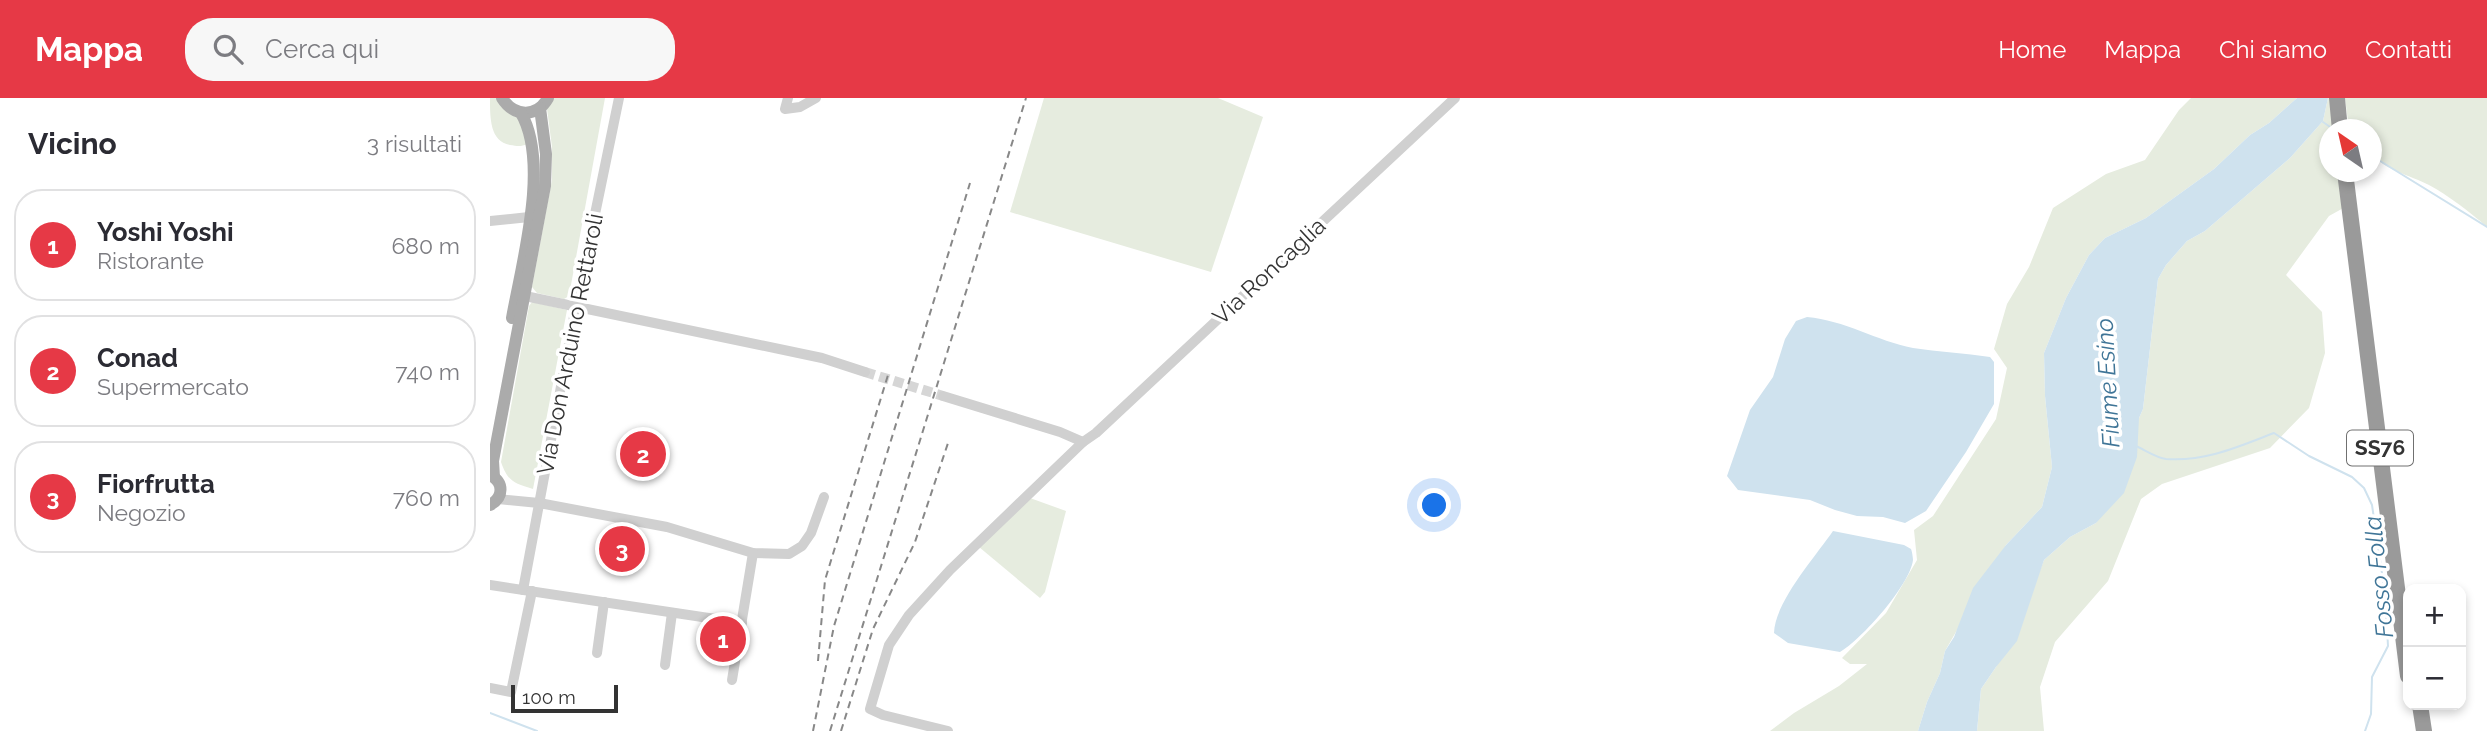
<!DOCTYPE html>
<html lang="it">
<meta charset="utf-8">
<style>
body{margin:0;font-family:Raleway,sans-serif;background:#f7f7f7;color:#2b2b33}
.controls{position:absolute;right:21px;bottom:21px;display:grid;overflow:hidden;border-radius:14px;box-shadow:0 4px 10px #0003}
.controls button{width:63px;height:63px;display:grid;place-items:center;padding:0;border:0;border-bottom:2px solid #e1e1e2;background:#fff;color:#2b2b33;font:35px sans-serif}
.compass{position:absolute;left:1829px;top:21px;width:63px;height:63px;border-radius:50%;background:#fff;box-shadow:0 4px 10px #0003;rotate:326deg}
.scale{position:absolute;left:21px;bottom:18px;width:107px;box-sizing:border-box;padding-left:7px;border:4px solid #333;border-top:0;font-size:19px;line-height:24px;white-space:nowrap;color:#333;-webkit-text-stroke:5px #fff;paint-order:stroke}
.you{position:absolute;left:945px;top:408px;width:24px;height:24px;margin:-18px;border:5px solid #fff;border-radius:50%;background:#1a73e8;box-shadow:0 0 0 10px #1a73e833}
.badge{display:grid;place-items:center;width:46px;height:46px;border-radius:50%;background:#e63946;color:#fff;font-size:23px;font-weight:700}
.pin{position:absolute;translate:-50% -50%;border:4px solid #fff;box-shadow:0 2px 7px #0006}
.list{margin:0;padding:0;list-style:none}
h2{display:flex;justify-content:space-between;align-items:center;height:91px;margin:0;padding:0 28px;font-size:30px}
h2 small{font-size:23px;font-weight:400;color:#7c7c81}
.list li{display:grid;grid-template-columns:46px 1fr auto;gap:21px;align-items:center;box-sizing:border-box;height:112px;margin:0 14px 14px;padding:0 14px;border:2px solid #e1e1e2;border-radius:28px}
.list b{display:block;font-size:26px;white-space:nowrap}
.list p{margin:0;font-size:23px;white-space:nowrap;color:#7c7c81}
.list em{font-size:23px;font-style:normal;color:#7c7c81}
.icon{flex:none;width:38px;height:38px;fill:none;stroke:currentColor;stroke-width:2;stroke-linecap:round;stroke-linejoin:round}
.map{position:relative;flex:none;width:1997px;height:633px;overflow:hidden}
header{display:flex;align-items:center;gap:42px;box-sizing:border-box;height:98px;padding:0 35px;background:#e63946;color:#fff}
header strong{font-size:33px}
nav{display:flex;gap:38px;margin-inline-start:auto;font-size:24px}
.search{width:490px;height:63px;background:#f7f7f7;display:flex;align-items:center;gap:18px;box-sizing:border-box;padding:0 24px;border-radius:28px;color:#7c7c81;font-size:26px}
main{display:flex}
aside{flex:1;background:#fff}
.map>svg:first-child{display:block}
.green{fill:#e6ecdf}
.water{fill:#cfe2ee}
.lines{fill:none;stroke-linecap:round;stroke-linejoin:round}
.stream{stroke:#cfe2ee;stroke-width:2}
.minor-tunnel{stroke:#d6d6d6;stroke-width:10;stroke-dasharray:10 5;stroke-linecap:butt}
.minor{stroke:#d0d0d0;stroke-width:10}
.major{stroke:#ababab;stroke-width:12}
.highway{stroke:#9a9a9a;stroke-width:16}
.rail{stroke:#888;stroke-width:2;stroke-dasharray:7 5;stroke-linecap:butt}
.labels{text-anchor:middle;stroke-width:7;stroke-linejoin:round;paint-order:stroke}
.shield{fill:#fff;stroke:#707070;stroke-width:2}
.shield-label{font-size:21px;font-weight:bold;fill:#333}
.street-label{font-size:23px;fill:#333;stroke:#fff}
.water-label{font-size:24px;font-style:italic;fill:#3f7597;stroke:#fff}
</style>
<header>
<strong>Mappa</strong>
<div class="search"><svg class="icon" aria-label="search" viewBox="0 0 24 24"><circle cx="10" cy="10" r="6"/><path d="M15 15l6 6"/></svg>Cerca qui</div>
<nav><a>Home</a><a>Mappa</a><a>Chi siamo</a><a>Contatti</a></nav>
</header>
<main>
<aside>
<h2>Vicino<small>3 risultati</small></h2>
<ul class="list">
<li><span class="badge">1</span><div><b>Yoshi Yoshi</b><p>Ristorante</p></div><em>680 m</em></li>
<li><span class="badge">2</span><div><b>Conad</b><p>Supermercato</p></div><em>740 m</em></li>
<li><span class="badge">3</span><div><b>Fiorfrutta</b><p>Negozio</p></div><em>760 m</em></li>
</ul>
</aside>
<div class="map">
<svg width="1997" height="633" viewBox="0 0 1997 633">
<rect width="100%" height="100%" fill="#fff"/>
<g class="green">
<path d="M0 0H9L30 17 37 46C31 49 27 48 20 47 0 43 0 21 0 0Z"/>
<path d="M64 0H115L79 198 74 201 47 195 42 189 62 82V49L57 11Z"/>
<path d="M554 0H728L773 19 721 174 520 114Z"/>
<path d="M1701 0H1807L1779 25 1760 37 1724 71 1656 120 1615 140 1599 157 1576 200 1554 255 1555 298 1562 369 1552 409 1516 447 1455 553 1450 575 1437 604 1428 633H1280L1304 615 1349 588 1377 566H1360L1352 560 1396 515 1427 462 1424 432 1443 418 1506 321 1517 270 1504 251 1517 206 1539 169 1563 110 1616 76 1655 62 1689 12Z"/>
<path d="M1838 0H1844L1848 31 1840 32V74H1853L1857 108 1839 118 1796 177 1832 214 1835 255 1819 310 1780 350 1672 386 1651 401 1618 483 1565 544 1550 589 1554 633H1487L1491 591 1506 569 1544 488 1554 462 1580 439 1606 425 1649 320 1653 311 1668 181 1676 167 1697 143 1715 133 1800 60 1833 23Z"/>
<path d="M1855 0H1997V129C1980 114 1959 98 1939 87 1920 77 1893 72 1882 55V32L1859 31Z"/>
<path d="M42 204 77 212 43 391C24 385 18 384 11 364L39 208Z"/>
<path d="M540 400 576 413 555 494 550 500 489 449Z"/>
</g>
<g class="water">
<path d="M1807 0H1838L1833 23 1800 60 1715 133 1697 143 1676 167 1668 181 1653 311 1649 320 1647 359 1634 395 1606 425 1580 439 1554 462 1527 543 1506 569 1491 591 1487 633H1428L1437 604 1450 575 1455 553 1464 539 1483 490 1516 447 1552 409 1562 369 1555 298 1554 255 1576 200 1599 157 1615 140 1656 120 1724 71 1760 37 1779 25Z"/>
<path d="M1317 219C1354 222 1387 243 1423 250 1448 254 1475 255 1500 259L1504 264V306L1476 354 1436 413 1415 425 1393 419 1367 418 1345 412 1320 402 1248 392 1237 378 1260 312 1283 279 1295 241 1306 223Z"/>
<path d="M1343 433 1414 447 1421 451C1422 453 1423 460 1423 462 1420 487 1371 542 1350 554L1298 545 1284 535C1285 504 1325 459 1343 433Z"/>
</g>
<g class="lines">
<g class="stream">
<path d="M1833 24 1843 31"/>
<path d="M1882 58 1997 129"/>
<path d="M1646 348C1655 352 1667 360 1676 361 1715 364 1750 348 1784 335L1819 358 1862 379 1874 390 1882 407 1895 496 1898 548 1882 579 1881 616 1875 633"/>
<path d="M0 615 47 633"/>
</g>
<path class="minor-tunnel" d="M375 274 453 298"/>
<g class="minor">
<path d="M298 0 295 11 310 9 326 0"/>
<path d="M0 123 39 119"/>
<path d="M35 198 332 260 375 274"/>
<path d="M453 298 570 334 593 344"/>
<path d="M8 401 49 405 177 429 263 455 299 456 312 448 321 435 334 399"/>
<path d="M0 487 252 525"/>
<path d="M33 492 86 208 129 0"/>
<path d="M107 555 114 504"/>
<path d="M175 567 182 515"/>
<path d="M242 582 263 455"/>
<path d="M0 590 21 594 42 493"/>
<path d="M458 633 393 617 380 611 399 547 419 517 460 472 593 344 606 335 965 0"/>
</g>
<g class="major">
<path d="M12 0C24 19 47 20 58 0"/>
<path d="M22 220C32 164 60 65 31 15"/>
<path d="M0 377C14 384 14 399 0 407"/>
<path d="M4 379 3 363 55 88 56 56 50 10"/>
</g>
<g class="highway">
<path d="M1847 0 1850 32"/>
<path d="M1855 74 1918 578"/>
<path d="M1930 607 1934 633"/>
</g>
<g class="rail">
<path d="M328 563 335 482 398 277"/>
<path d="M323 633 344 528 480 85"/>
<path d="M340 633 536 0"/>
<path d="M351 633 383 531 425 444 458 345"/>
</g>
</g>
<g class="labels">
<rect class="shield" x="1857" y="332.5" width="66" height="35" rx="5"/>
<g class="shield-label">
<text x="1890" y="357">SS76</text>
</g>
<g class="street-label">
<text transform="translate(779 173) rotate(-43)" y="8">Via Roncaglia</text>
<text transform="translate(80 246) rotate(-79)" y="8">Via Don Arduino Rettaroli</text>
</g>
<g class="water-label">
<text transform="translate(1618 285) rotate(-93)" y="8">Fiume Esino</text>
<text transform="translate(1889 479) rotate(-96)" y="8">Fosso Folla</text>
</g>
</g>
</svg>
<div class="controls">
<button>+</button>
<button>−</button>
</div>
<svg class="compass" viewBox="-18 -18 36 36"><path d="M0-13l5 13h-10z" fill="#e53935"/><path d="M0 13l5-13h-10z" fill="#7c7c81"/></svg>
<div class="scale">100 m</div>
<div class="you"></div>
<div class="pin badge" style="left:233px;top:541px">1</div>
<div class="pin badge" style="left:153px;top:356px">2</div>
<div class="pin badge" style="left:132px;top:451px">3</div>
</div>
</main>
